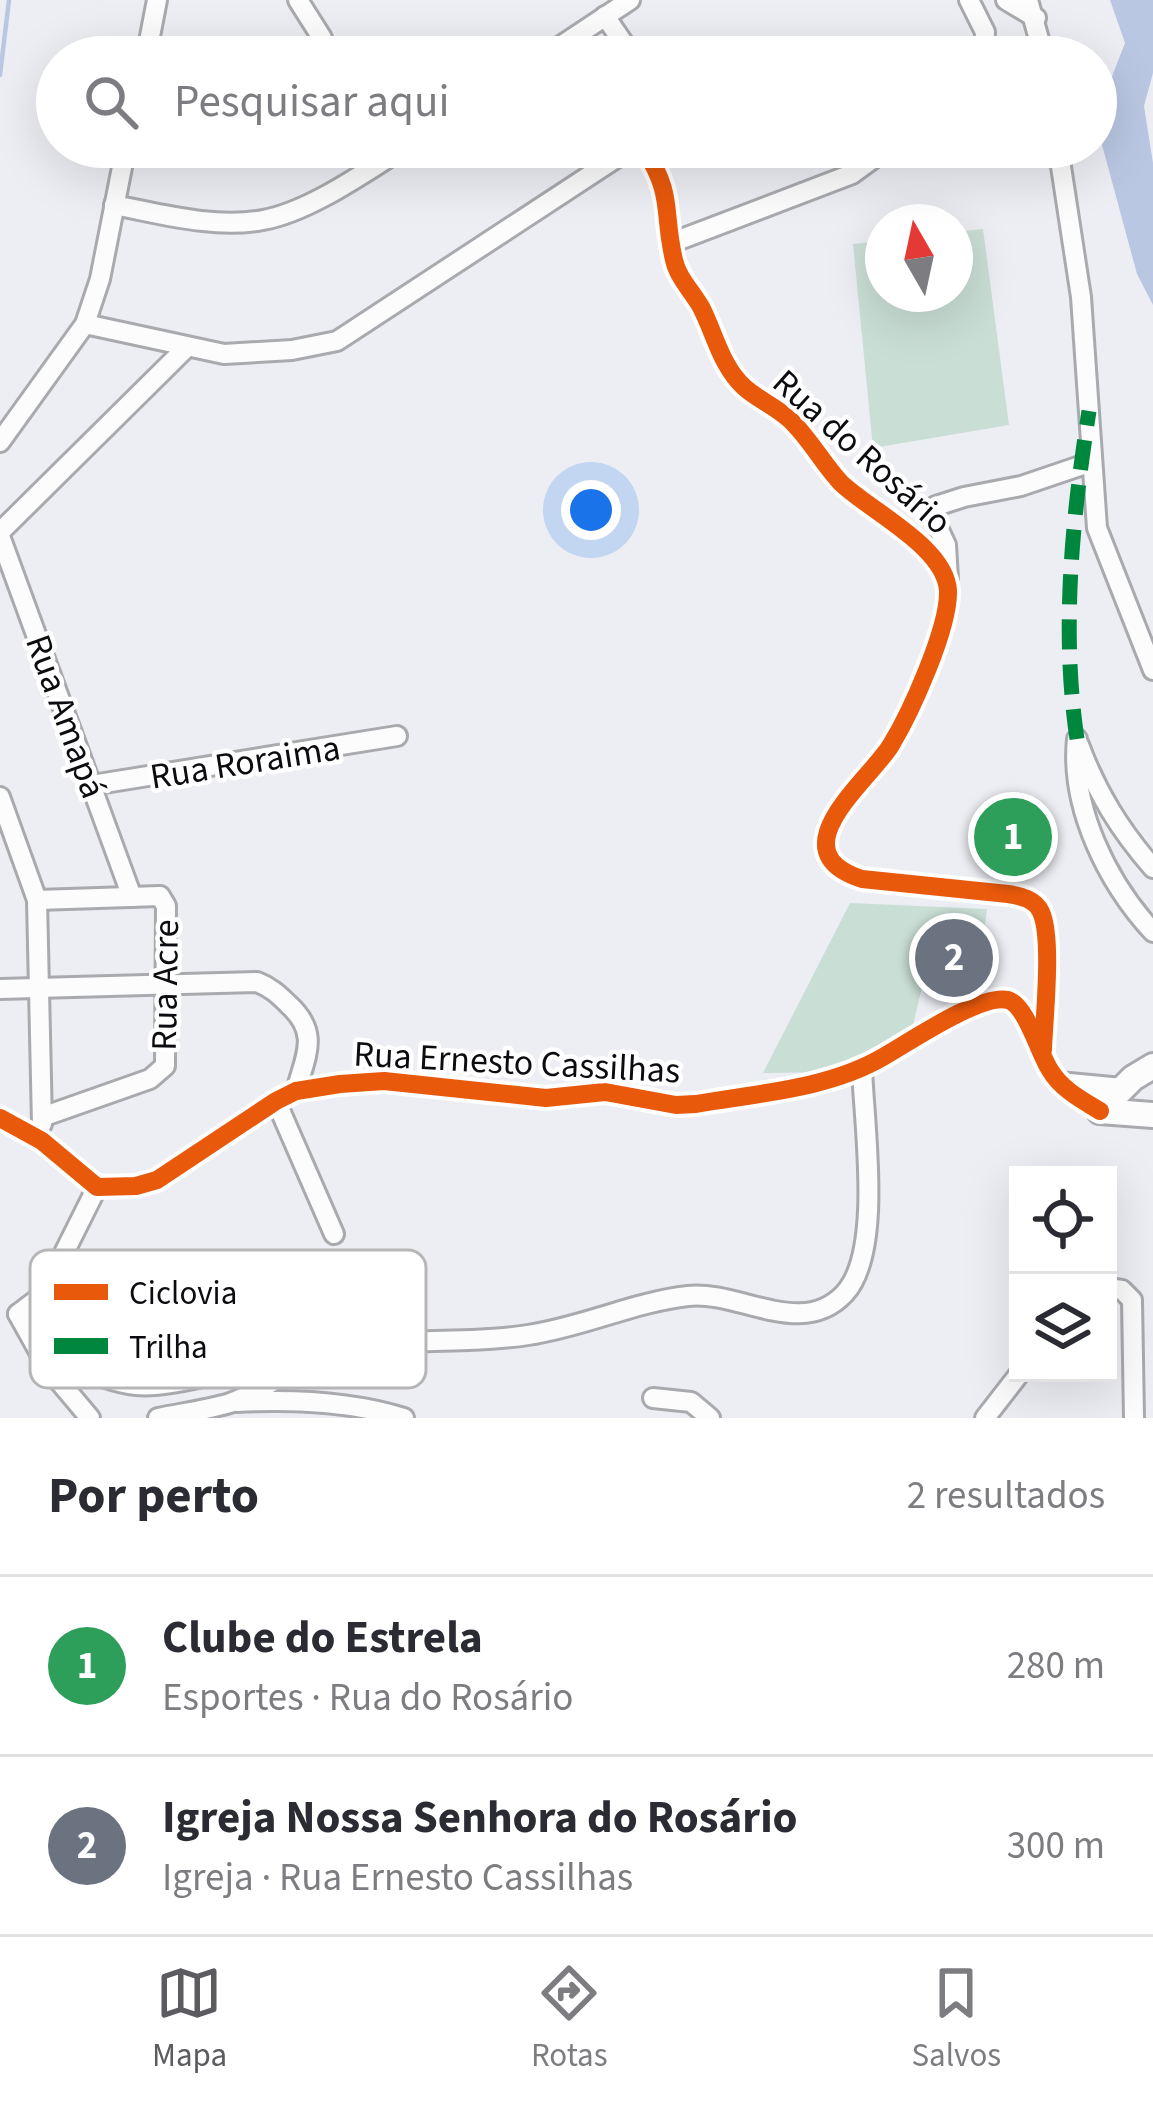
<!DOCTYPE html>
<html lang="pt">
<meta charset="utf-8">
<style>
body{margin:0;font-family:"Source Sans 3",sans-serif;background:#f7f7f7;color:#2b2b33}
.controls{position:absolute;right:36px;bottom:36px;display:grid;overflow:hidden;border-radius:0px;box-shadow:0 12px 48px #0002}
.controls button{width:108px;height:108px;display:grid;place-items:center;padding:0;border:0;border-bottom:3px solid #e1e1e2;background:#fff;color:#2b2b33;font:60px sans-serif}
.compass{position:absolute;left:865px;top:204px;width:108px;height:108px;border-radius:50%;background:#fff;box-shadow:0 12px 48px #0002;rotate:351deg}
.you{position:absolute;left:591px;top:510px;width:42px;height:42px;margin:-30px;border:9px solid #fff;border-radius:50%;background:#1a73e8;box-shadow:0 0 0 18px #1a73e833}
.badge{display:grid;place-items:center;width:78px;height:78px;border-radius:50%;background:#5b5b60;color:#fff;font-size:39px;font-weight:700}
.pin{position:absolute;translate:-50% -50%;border:6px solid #fff;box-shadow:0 3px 12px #0006}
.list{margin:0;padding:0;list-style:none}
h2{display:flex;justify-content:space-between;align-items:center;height:156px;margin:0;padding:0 48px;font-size:51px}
h2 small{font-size:39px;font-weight:400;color:#7c7c81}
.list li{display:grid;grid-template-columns:78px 1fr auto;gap:36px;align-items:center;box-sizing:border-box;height:180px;padding:0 48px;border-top:3px solid #e1e1e2}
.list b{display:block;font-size:45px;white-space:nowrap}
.list p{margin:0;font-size:39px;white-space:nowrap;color:#7c7c81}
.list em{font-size:39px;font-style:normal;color:#7c7c81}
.icon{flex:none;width:66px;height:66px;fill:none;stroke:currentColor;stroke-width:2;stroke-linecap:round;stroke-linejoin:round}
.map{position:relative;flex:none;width:1153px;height:1418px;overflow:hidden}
.search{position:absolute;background:#fff;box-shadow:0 12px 48px #0002;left:36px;right:36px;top:36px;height:132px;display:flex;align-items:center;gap:30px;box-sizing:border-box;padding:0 42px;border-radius:66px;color:#7c7c81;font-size:45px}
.sheet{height:516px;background:#fff}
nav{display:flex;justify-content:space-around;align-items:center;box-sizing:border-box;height:168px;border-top:3px solid #e1e1e2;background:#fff;font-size:33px;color:#7c7c81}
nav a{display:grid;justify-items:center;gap:6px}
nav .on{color:#5b5b60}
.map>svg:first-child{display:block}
.green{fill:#c9ded5}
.water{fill:#bac7e3}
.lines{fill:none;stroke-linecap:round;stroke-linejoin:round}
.stream{stroke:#bac7e3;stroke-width:4.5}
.minor-casing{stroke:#a9aaae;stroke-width:24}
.major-casing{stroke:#a9aaae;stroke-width:30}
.minor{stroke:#fcfcfd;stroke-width:18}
.major{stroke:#fcfcfd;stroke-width:24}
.quiet{stroke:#00873e;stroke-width:15;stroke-dasharray:30 15;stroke-linecap:butt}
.cycleway-casing{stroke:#fff;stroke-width:26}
.cycleway{stroke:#e8590c;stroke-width:18}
.labels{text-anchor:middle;stroke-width:9;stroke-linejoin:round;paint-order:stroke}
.street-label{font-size:36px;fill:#0c0c10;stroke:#fff}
.key{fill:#fff;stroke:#b6b6b7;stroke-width:3}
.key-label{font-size:33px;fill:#0c0c10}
</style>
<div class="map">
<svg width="1153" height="1418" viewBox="0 0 1153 1418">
<rect width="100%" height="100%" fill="#edeef4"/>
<g class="green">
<path d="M983 229 1009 425 873 448 853 244 883 241V294H955V232Z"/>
<path d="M850 903 987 909 982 946 935 932 911 1034 848 1072 763 1073Z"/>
</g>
<path class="water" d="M1110 0H1153V73L1144 106 1153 163V305L1137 274 1098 130 1102 102 1125 43Z"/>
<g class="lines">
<path class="stream" d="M0 75 9 0"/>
<g class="minor-casing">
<g id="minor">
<path d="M298 0 322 38 320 57"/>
<path d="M969 0 985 32 984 57"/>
<path d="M1006 0 1036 18"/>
<path d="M1028 0 1044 57"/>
<path d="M605 16 633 57"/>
<path d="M146 57 157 0"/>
<path d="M544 57 630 0"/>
<path d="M643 147C675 197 662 209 674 260 678 278 692 291 701 307 715 334 721 366 744 387 757 399 775 406 789 419 809 437 822 463 841 483 870 511 946 547 948 591 949 628 911 712 891 745 870 780 775 851 862 879L1008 894C1021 896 1035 899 1041 912 1053 939 1044 1019 1043 1051"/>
<path d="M1058 147 1081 297 1097 528 1153 670"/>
<path d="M114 205C161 214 215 229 263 220 309 212 365 172 405 147"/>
<path d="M671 243 852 174 889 147"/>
<path d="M85 324 224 354 292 350 337 341 633 147"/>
<path d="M0 442 85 324 100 279 126 147"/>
<path d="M0 532 187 347"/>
<path d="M0 536 132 897"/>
<path d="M948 579 946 545 933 517 936 506 964 497 1021 486 1080 466"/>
<path d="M1077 739C1070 807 1107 882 1153 932"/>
<path d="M1079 745C1097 793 1120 830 1153 868"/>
<path d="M92 785 397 736"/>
<path d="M0 797 37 900 42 1124"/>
<path d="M37 900 160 896 166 906 165 1066 150 1079 42 1117"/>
<path d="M0 989 257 982C270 987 278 994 288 1004 320 1033 306 1054 296 1091"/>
<path d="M1059 1082 1122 1088"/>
<path d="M276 1101 334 1234"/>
<path d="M0 1118 42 1141 97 1187 136 1186 157 1180 276 1101 296 1091 340 1084 384 1081 546 1098 605 1092 676 1105 696 1104C758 1093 828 1089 883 1057 908 1043 981 993 1008 1000 1027 1006 1039 1054 1050 1070 1061 1089 1082 1100 1100 1111"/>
<path d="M1108 1288 1122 1290 1132 1300 1134 1418"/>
<path d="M18 1314 43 1295 97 1187"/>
<path d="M18 1314 48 1368 90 1418"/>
<path d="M39 1352C70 1361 103 1382 136 1385 185 1390 293 1349 344 1334L357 1337 366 1346"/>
<path d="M653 1398 691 1402 710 1418"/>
<path d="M237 1402C292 1399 350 1401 404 1418"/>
<path d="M158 1418C182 1413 207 1410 230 1403 267 1390 298 1360 337 1351 399 1336 465 1345 528 1335 583 1327 634 1302 688 1296 739 1290 802 1340 845 1293 883 1251 864 1125 862 1069"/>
<path d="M985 1418 1020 1373"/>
</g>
</g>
<g class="major-casing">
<g id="major">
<path d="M1100 1111 1133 1078 1153 1066"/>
<path d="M1100 1111 1153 1115"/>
</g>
</g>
<use href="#minor" class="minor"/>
<use href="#major" class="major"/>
<path class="quiet" d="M1077 739C1061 631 1072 519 1089 411"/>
<g class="cycleway-casing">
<g id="cycleway">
<path d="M643 147C675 197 662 209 674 260 678 278 692 291 701 307 715 334 721 366 744 387 757 399 775 406 789 419 809 437 822 463 841 483 870 511 946 547 948 591 949 628 911 712 891 745 870 780 775 851 862 879L1008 894C1021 896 1035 899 1041 912 1053 938 1044 1018 1043 1050"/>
<path d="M0 1118 42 1141 97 1187 136 1186 157 1180 276 1101 296 1091 340 1084 384 1081 546 1098 605 1092 676 1105 696 1104C758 1093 828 1089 883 1057 908 1043 981 993 1008 1000 1027 1006 1039 1054 1050 1070 1061 1089 1082 1100 1100 1111"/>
</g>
</g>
<use href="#cycleway" class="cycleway"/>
</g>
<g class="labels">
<g class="street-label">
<text transform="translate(863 451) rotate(42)" y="13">Rua do Rosário</text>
<text transform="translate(67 716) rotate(70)" y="13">Rua Amapá</text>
<text transform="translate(245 761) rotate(-9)" y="13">Rua Roraima</text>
<text transform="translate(164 985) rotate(-89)" y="13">Rua Acre</text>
<text transform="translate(517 1061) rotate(3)" y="13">Rua Ernesto Cassilhas</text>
</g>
</g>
<rect x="30" y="1250" width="396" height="138" rx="18" class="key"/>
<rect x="54" y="1284" width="54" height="16" fill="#e8590c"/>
<rect x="54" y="1338" width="54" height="16" fill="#00873e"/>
<g class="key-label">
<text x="129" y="1304">Ciclovia</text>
<text x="129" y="1358">Trilha</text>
</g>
</svg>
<div class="controls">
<button><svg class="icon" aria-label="locate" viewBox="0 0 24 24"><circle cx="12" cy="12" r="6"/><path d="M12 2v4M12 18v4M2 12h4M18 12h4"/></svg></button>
<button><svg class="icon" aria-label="layers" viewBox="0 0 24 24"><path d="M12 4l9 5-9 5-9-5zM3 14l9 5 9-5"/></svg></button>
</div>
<svg class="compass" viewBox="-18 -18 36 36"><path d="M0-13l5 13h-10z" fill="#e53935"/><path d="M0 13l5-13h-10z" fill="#7c7c81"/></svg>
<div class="you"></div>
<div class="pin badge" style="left:1013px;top:837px;background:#2e9e5b">1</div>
<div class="pin badge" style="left:954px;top:958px;background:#6b7280">2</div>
<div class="search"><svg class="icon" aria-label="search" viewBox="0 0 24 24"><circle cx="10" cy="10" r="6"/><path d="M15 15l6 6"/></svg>Pesquisar aqui</div>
</div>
<section class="sheet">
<h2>Por perto<small>2 resultados</small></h2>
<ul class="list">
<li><span class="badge" style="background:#2e9e5b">1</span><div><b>Clube do Estrela</b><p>Esportes · Rua do Rosário</p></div><em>280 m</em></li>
<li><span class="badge" style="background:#6b7280">2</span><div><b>Igreja Nossa Senhora do Rosário</b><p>Igreja · Rua Ernesto Cassilhas</p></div><em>300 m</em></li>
</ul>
</section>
<nav>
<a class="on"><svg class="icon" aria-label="map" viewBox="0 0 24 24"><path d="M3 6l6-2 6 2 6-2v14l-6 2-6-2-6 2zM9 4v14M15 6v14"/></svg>Mapa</a>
<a><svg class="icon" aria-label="directions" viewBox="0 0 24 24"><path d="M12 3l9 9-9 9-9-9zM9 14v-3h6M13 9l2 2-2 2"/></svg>Rotas</a>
<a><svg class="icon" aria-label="saved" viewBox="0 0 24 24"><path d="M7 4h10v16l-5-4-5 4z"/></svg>Salvos</a>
</nav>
